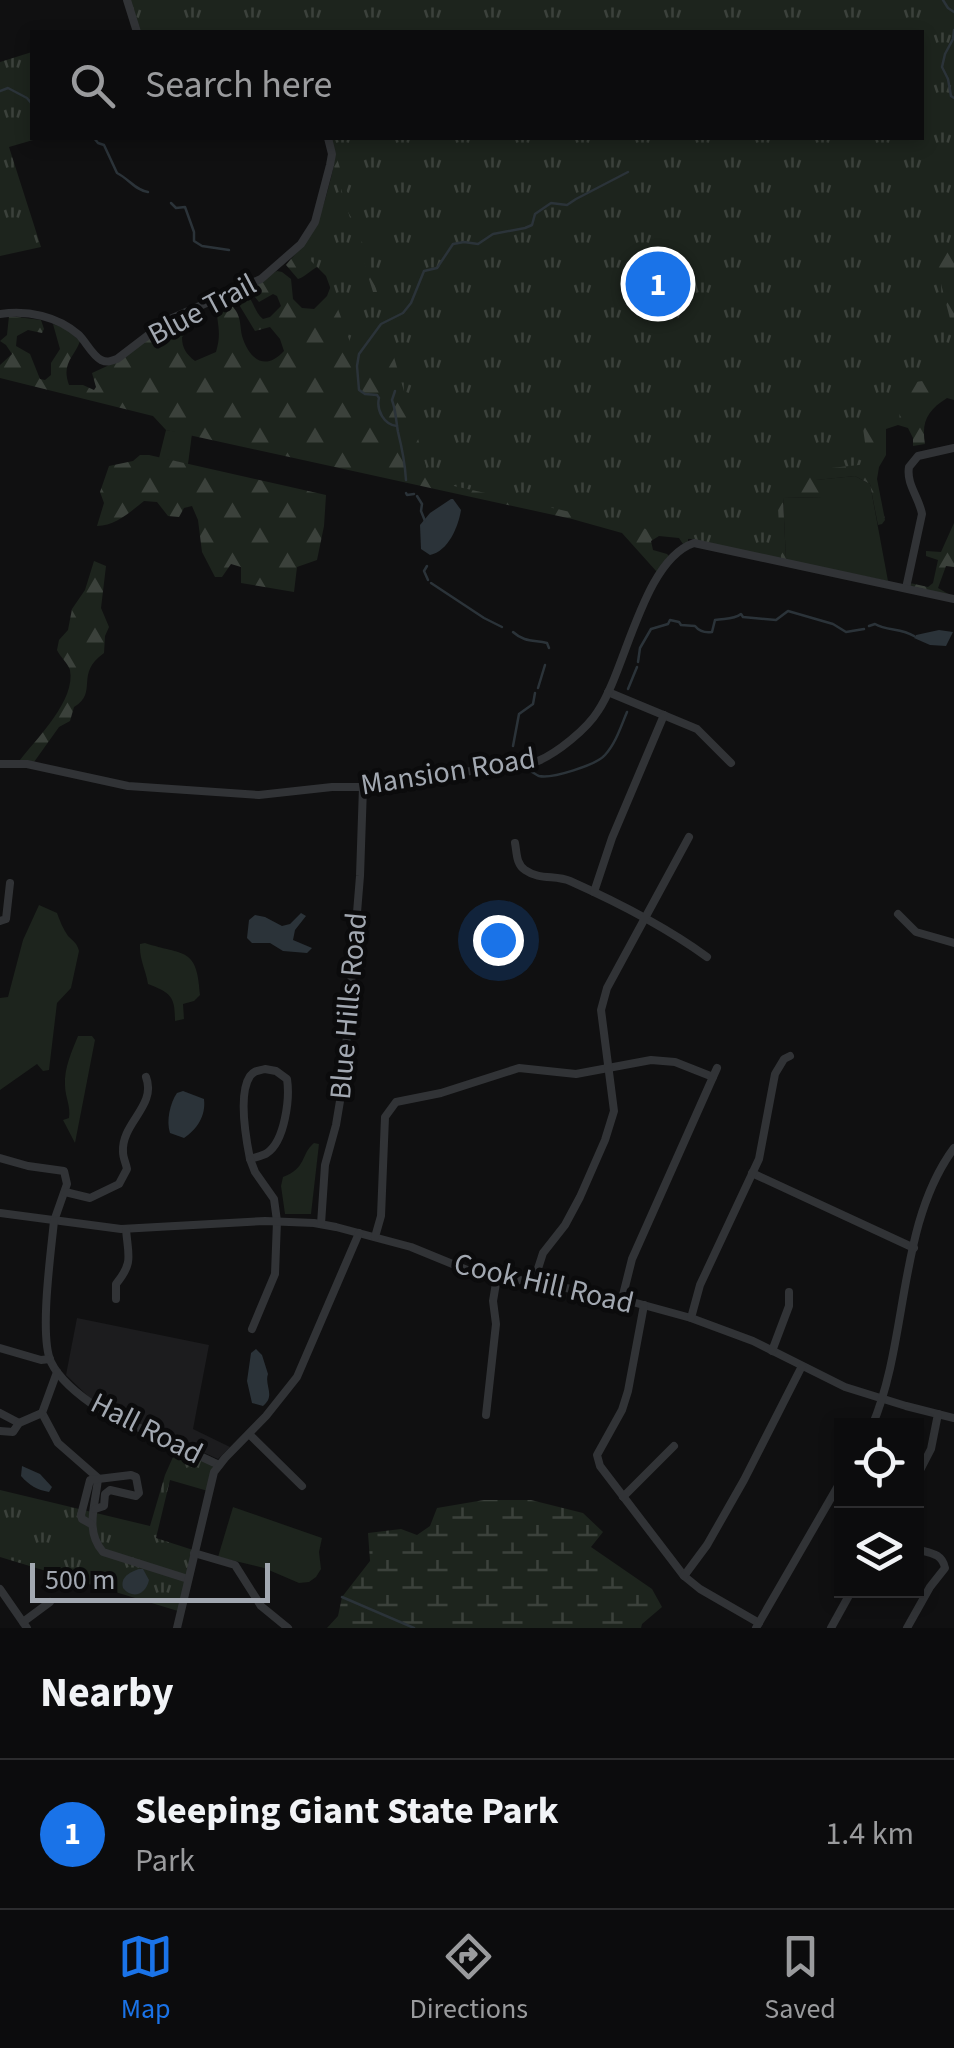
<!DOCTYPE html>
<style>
body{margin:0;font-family:"Source Sans 3",sans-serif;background:#1a1a1b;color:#f1f3f6}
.controls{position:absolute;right:30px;bottom:30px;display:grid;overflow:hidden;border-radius:0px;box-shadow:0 5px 15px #0003}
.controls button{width:90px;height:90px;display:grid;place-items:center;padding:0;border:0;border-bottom:2px solid #2c2c2e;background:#0c0c0d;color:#f1f3f6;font:50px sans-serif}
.scale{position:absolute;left:30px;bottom:25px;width:240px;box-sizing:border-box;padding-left:10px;border:5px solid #a2a8b1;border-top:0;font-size:28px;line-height:35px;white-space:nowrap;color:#a2a8b1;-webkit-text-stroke:8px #0b0b0c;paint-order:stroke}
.you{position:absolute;left:498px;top:940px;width:35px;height:35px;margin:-25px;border:8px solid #fff;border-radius:50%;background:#1a73e8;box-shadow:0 0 0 15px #1a73e833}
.badge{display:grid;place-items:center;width:65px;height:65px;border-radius:50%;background:#1a73e8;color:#fff;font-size:32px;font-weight:700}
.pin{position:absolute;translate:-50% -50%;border:5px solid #fff;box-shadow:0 2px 10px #0006}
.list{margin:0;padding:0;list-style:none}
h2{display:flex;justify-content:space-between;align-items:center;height:130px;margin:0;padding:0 40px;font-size:42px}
h2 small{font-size:32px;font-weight:400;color:#9a9b9d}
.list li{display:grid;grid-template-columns:65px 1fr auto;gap:30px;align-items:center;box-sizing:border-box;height:150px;padding:0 40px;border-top:2px solid #2c2c2e}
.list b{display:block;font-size:38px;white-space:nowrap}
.list p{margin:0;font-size:32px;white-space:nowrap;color:#9a9b9d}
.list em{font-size:32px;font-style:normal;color:#9a9b9d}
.icon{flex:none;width:55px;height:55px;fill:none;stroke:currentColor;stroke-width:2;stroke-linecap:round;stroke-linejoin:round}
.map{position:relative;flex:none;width:954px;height:1628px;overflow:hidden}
.search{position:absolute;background:#0c0c0d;box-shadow:0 5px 15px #0003;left:30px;right:30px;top:30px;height:110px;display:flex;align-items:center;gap:25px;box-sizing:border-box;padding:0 35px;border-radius:0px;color:#9a9b9d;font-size:38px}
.sheet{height:280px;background:#0c0c0d}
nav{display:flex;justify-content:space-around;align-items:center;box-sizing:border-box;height:140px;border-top:2px solid #2c2c2e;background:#0c0c0d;font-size:28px;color:#9a9b9d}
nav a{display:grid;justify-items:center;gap:5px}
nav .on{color:#1a73e8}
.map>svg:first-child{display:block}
.built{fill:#1c1c1e}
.grass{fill:#1d241d}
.forest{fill:url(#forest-firs)}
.wetland{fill:url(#wetland-marsh)}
.park{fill:url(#park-tufts)}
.water{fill:#2b3339}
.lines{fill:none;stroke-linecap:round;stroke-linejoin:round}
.stream{stroke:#2b3339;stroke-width:2.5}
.minor{stroke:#313336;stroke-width:8}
.labels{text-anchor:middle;stroke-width:9;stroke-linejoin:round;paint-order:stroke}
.street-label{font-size:30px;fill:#a2a8b1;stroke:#0b0b0c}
</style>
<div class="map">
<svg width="954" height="1628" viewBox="0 0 954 1628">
<defs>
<pattern id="forest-firs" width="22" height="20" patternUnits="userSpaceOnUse" patternTransform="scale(2.5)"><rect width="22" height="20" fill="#1d241d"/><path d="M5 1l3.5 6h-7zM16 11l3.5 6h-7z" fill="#3b413b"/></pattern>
<pattern id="wetland-marsh" width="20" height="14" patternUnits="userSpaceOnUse" patternTransform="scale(2.5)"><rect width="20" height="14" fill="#1d241d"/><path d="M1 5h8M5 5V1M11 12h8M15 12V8" fill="none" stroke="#3b413b"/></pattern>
<pattern id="park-tufts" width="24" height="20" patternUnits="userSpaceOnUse" patternTransform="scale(2.5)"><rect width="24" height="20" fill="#1d241d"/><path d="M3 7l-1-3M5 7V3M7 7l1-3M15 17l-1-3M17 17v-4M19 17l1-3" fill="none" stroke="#3b413b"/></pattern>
</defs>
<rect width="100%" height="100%" fill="#101011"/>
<path class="built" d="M77 1318 209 1345 193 1429 230 1447 218 1459 99 1405 91 1399 66 1375Z"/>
<g class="grass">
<path d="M166 430 192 434 188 464 159 458Z"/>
<path d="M855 476 870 484 888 581 786 560 783 498 821 497 815 480Z"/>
<path d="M39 905 57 913C60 921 63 929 68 936 74 942 77 943 79 951L71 988 57 1003 49 1070 43 1071 37 1064 0 1090V998L8 997 23 940Z"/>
<path d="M145 943C184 956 197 946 200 995L194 1001 183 1004 184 1019 175 1021C175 996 171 993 148 984 146 970 139 959 140 944Z"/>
<path d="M78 1036H92L95 1040 75 1143 63 1120 69 1118C71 1106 65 1097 65 1085 64 1068 72 1051 78 1036Z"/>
<path d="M314 1143 319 1144 311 1214H285L281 1186 283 1177C307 1168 300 1155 314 1143Z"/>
<path d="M233 1507 322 1538 319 1552 321 1569 316 1577 309 1582 299 1583 264 1568 218 1557Z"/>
</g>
<g class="forest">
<path d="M954 0V400L947 398C928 410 921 421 925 444L913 446V438L908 428 898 425 886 429V455L879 467 877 479 885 520 882 524 878 525 870 484 855 476 816 480 822 497 783 498 786 560 695 538 688 539V543L683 544 679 538 659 536 651 541 653 550 667 554 670 557 657 572 622 533 572 519 166 430 153 416 0 378V365L12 354 6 345 0 341 7 335 9 316 41 320 44 329 42 333 28 330 17 336 16 346 30 354 40 379 45 380 51 375V363L60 349 53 324 66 329 80 341C74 358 61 363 69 385H83L94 390 96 387 92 373 118 361 162 327 190 312 196 322 191 330 182 337C182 348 186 354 195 361L216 352C223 329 215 322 217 300L224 298C228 302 233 306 236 311 241 319 240 327 242 336 249 359 265 372 284 351L280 339 270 327 255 331 235 298 245 293C254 300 254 312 263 319L270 317 281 306 277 296 273 294 259 302 248 288 277 271 282 272 291 279 293 299 302 308 314 309 327 296 332 283 322 265C312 268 307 276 298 279L286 265C294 254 306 245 313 234 326 212 333 179 335 154L922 138V32Z"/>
<path d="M140 455H149L326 495 324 526 317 560 297 567 294 592 241 583V567L231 564 222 577H215L202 552 198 520 192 506 184 508 179 517 168 516 157 502 144 501C130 512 115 526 97 526L104 503 100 492 109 466 133 461Z"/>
<path d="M954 523V567L946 566 938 588 950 595 910 586V583L928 587 933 583 938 560 926 556V551L941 552Z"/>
<path d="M94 561 106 566 101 608 109 627 105 636 104 653C74 674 99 692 74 707L70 721 59 727 34 762 20 760C37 738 76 700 70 670 68 663 60 657 57 650L59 640 68 630 72 609 85 590Z"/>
</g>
<path class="wetland" d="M484 1500H531L583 1513 603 1532 591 1547 652 1589 662 1607 642 1624 641 1628H327L338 1616 342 1597 370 1561 368 1533 401 1529 417 1535 430 1526 437 1508Z"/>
<g class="park">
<path d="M129 0H954V247L933 253 954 334V383C941 382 913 376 905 389 900 397 900 413 899 423L879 419 863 428 868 464 776 474 781 559 427 480 426 466 391 347 354 353 326 276 300 250C321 225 326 196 334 166L373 292H377L331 138H922V32H139Z"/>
<path d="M32 52V138H40L9 147 41 247 0 256V62Z"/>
<path d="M177 1448 212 1464 213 1468 208 1491 170 1480 156 1538 193 1550 178 1611 0 1557V1490L150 1526 165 1475Z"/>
</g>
<g class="water">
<path d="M451 499H453L461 510C458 528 448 551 430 555L421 549 420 525 430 513Z"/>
<path d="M939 630 953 632 946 646 930 645 914 638 916 635Z"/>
<path d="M301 913 306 916 295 930 293 940 312 948 307 953 283 951 270 943H252L247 938 249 920 255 915 265 917 282 926 290 924Z"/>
<path d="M183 1091 204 1099C206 1116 197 1129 184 1138L170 1133C166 1121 170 1103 177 1093Z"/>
<path d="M256 1349 262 1355 268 1374C264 1385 276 1396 263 1406L252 1403 247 1381 251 1353Z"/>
<path d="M22 1466 40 1474 52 1487 49 1492C37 1490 29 1485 21 1476Z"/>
<path d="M139 1569H143L149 1580C146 1594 133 1600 123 1588 120 1577 130 1572 139 1569Z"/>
</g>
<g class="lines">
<g class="stream">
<path d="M943 0 948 8 954 12"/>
<path d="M954 30 953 39 945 54 942 67 948 79 951 96 954 98"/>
<path d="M0 91 8 88 27 98 32 104"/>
<path d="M94 138 98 143 104 145 117 173C129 179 135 190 148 192"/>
<path d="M171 203 176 208 185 207 194 232V241L202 246 229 250"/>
<path d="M395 391 392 400C396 411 396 421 398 432 402 448 405 463 406 480"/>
<path d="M397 426C384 425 376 410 379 398L377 395 365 394 359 390 357 366 359 354 381 324 403 313 411 303 424 271 437 268 453 244 464 242 478 244 493 234 525 228 532 225 535 214 551 203 567 205 576 199 628 172"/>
<path d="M406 493 407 495 414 494"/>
<path d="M417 496 422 504 421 511 425 521"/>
<path d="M427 566 424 571 428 580"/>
<path d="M431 583 484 618 502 627"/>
<path d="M869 626 875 624C887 631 901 628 914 636"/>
<path d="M513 632C524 642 533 640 547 643L549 648"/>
<path d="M638 662 640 648 651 629 668 624 670 620 679 622 681 625 695 626C699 631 705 633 712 632L715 620C725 618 733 620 741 614L743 617 776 620 788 611 833 624 846 632 864 629"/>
<path d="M538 688 545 665"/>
<path d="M628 689 637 667"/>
<path d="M513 746 519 714 533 704 535 693"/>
<path d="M525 768C528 769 536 775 539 776 552 779 596 765 605 755 616 743 621 726 627 712"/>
<path d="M342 1597 414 1628"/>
</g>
<g class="minor">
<path d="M127 0 137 32"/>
<path d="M0 314C28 310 57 316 79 335 86 342 92 355 101 360 108 363 111 361 117 359L168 320 261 279 301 244 315 222 330 165 332 154 328 138"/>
<path d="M906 588 922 514C919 497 906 484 909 467L918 456 954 448"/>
<path d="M608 692 697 729 731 763"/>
<path d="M0 764H27L128 786 259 795 332 787H363L538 761C557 753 587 729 598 711 626 670 643 560 694 543L954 599"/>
<path d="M515 843C517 853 516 864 525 870 539 880 556 875 570 881 617 902 666 927 707 957"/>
<path d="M594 892 612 838 664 715"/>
<path d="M898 914 916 932 954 943"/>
<path d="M0 921 6 919 10 883"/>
<path d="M265 1069 276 1071 287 1079C290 1098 285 1141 267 1153 263 1156 255 1157 250 1159 246 1139 238 1094 250 1076 255 1070 258 1071 265 1069Z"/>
<path d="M0 1158 28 1166 64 1171 67 1184 54 1221"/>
<path d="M250 1159 255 1172 274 1199 277 1221 275 1274 252 1329"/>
<path d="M752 1173 914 1248"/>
<path d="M65 1192 90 1198 119 1184 127 1169C126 1163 123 1158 123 1152 121 1123 157 1106 146 1077"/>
<path d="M0 1213 121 1229 265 1221 314 1223 336 1227 411 1247 472 1272 607 1295 691 1318 753 1341 845 1387 906 1406 954 1418"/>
<path d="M54 1221C51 1252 39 1336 51 1362 60 1381 84 1399 101 1410L219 1465"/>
<path d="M321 1224 325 1165 336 1125 343 1083 360 876 363 787"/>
<path d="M375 1237 381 1216 385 1117 396 1102 441 1093 519 1068 576 1074 651 1060 675 1062 713 1077"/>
<path d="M533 1284 543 1253 565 1225 580 1197 605 1140 614 1111 601 1010 607 988 689 837"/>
<path d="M116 1299V1284C134 1262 128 1256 126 1229"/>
<path d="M622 1299 632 1259 717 1068"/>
<path d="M644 1305 628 1391 622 1410 597 1455 600 1466 684 1576 700 1589 759 1623"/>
<path d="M691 1318 700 1285 759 1159 775 1074 784 1059 790 1056"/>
<path d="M0 1348 41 1360 50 1359"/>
<path d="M772 1351 789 1306V1292"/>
<path d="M57 1372 42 1413 58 1443 98 1478C96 1504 84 1530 103 1552L188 1579"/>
<path d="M0 1413 19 1423"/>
<path d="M486 1415 496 1324 493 1301 497 1277"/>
<path d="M872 1426C909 1340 897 1225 954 1148"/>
<path d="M0 1431 13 1432 19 1423 42 1413"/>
<path d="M249 1434 302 1486"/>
<path d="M916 1478 931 1449 938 1414"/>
<path d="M623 1497 674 1446"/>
<path d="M91 1524 82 1519 81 1515 90 1480 131 1475 136 1477 139 1493 136 1496 110 1490 105 1494 104 1506 95 1509"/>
<path d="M194 1553 235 1565 261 1606 288 1628"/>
<path d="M684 1576 707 1545 744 1480 802 1366"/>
<path d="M0 1589 27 1628"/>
<path d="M23 1622 50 1602"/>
<path d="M177 1628 214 1472 225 1458 266 1416 297 1377 359 1233"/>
<path d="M756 1628 842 1479"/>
<path d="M831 1628 852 1590"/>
<path d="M907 1628 930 1587 945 1568C942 1553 930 1553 916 1549"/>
</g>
</g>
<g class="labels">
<g class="street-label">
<text transform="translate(202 309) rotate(-28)" y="10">Blue Trail</text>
<text transform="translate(448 771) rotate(-9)" y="10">Mansion Road</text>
<text transform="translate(348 1006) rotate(-85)" y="10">Blue Hills Road</text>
<text transform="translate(544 1283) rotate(13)" y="10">Cook Hill Road</text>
<text transform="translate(147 1428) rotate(27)" y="10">Hall Road</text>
</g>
</g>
</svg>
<div class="controls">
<button><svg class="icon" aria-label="locate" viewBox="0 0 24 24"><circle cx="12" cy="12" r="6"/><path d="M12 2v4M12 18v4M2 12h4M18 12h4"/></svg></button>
<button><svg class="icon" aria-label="layers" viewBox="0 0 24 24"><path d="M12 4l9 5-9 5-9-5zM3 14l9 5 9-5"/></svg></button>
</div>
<div class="scale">500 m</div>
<div class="you"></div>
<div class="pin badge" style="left:658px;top:284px">1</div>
<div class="search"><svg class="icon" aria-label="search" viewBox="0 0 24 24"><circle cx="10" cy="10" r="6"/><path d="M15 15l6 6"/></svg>Search here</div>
</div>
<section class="sheet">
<h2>Nearby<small></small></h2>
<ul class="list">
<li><span class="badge">1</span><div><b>Sleeping Giant State Park</b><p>Park</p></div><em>1.4 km</em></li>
</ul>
</section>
<nav>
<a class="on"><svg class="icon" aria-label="map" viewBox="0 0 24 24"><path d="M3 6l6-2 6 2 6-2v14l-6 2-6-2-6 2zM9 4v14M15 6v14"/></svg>Map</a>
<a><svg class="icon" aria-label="directions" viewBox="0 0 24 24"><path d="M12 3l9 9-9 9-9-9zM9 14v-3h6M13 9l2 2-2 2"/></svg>Directions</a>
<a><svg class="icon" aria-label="saved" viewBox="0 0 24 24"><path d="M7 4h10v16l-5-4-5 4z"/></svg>Saved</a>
</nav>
